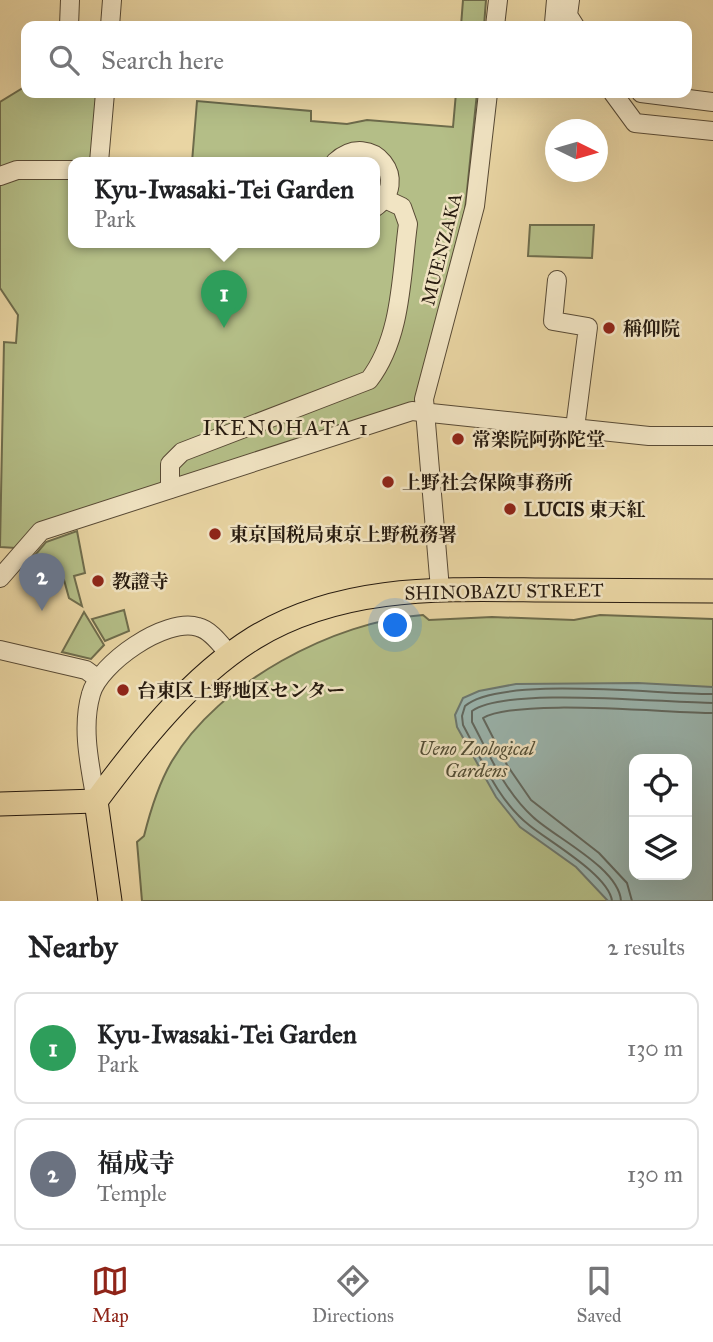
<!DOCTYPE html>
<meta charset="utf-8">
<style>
body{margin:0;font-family:"IM FELL Great Primer","Noto Serif JP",serif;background:#f2f2f2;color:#202124}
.controls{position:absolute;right:21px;bottom:21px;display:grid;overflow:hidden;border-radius:14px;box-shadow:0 7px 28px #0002}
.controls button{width:63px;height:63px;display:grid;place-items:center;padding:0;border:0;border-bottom:2px solid #e0e0e0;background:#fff;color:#202124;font:35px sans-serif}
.compass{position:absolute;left:545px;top:119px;width:63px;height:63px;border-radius:50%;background:#fff;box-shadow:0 7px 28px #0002;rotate:95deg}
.you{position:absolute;left:396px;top:626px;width:24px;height:24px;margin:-18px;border:5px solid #fff;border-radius:50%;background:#1a73e8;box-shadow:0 0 0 10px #1a73e833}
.badge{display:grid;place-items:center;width:46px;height:46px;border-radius:50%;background:#8f2418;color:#fff;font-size:23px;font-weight:700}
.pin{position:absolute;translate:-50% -58px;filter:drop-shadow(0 2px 4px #0008)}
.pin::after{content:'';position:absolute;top:37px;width:24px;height:21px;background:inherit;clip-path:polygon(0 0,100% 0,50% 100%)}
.popup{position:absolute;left:68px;top:157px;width:312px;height:91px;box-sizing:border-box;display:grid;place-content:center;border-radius:14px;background:#fff;filter:drop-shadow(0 2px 5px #0005);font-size:23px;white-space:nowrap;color:#757577}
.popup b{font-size:26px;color:#202124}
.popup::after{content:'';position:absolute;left:50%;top:100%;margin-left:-14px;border:14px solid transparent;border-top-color:#fff}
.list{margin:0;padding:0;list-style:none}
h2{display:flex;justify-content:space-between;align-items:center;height:91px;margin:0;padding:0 28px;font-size:30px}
h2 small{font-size:23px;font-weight:400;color:#757577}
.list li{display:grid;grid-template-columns:46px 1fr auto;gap:21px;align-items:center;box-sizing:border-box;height:112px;margin:0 14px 14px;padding:0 14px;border:2px solid #e0e0e0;border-radius:14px}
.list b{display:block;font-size:26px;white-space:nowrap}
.list p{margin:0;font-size:23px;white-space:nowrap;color:#757577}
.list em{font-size:23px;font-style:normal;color:#757577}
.icon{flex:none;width:38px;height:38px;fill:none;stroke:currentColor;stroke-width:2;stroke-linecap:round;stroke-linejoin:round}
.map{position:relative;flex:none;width:713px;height:901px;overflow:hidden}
.search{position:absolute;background:#fff;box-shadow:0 7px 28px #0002;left:21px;right:21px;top:21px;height:77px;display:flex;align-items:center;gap:18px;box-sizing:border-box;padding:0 24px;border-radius:14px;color:#757577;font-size:26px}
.sheet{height:343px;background:#fff}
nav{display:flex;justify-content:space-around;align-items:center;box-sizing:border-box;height:98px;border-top:2px solid #e0e0e0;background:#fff;font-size:19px;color:#757577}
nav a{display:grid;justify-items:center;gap:4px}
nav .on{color:#8f2418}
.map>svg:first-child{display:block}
.green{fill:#b4be87;stroke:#6e6c4c;stroke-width:2;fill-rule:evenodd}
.water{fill:#9ab6b0;stroke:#6c7870;stroke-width:2;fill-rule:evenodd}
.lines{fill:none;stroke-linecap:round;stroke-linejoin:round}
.shore{stroke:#606860;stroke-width:2}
.minor-casing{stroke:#584a35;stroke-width:20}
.major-casing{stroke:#271b10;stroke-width:25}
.minor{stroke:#f1e4c3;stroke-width:18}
.major{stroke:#e9d5a3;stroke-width:23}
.poi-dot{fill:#8f2418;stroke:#f1e4c3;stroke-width:2.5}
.labels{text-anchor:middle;stroke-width:5;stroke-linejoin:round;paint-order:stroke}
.street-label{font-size:19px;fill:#271b10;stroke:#f1e4c3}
.poi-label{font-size:19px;font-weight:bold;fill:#271b10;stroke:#f1e4c3;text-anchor:start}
.park-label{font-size:19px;font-style:italic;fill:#514c34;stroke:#f1e4c3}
.neighbourhood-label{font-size:21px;letter-spacing:2px;fill:#271b10;stroke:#f1e4c3}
</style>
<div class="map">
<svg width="713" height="901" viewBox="0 0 713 901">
<rect width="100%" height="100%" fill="#e9d5a3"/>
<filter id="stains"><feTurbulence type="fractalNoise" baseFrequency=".00286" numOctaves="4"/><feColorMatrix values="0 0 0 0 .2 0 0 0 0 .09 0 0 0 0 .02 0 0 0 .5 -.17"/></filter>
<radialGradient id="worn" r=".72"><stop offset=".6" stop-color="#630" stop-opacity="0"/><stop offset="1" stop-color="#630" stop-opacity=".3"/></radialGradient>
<g class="green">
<path d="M463 0H486L484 26H461Z"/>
<path d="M26 86V93H99L92 162H74V242H374V162H192L197 101 311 111V121L347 124 367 120 453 127 456 93H477L465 210 414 405 37 524 16 548 0 547 4 342 16 343 18 315 0 288V102Z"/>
<path d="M530 225H594L592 258 528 256Z"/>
<path d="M77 531 85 573 74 576 82 606 69 598 64 580 30 561 46 542Z"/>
<path d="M124 610 129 631 105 641 92 619Z"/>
<path d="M84 612 104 645 91 659 62 652Z"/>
<path d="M423 615 429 620 492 617 574 620 600 615 713 619V901H142L137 842 144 836C150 812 159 783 172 761 218 683 334 621 423 615ZM634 759H687V875H634Z"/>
</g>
<path class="water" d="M638 683 713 687V901H608L576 867 520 827 496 797 457 727 455 715 463 698 479 691 516 684ZM634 759H687V875H634Z"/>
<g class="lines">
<g class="shore">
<path d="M612 901C609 875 548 841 529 825 498 801 481 758 463 725L462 716 465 706C500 675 663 695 713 694"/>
<path d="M621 901C619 868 554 837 533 817 505 792 489 754 472 722V711C508 686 663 703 713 703"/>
<path d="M632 901 627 883 599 853 531 800 507 765 483 718C518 698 666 713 713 713"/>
</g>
<g class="minor-casing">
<g id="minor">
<path d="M556 0 554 23 557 26"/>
<path d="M570 0 568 15 575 26"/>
<path d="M69 26 70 0"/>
<path d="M110 26 112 0"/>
<path d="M495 26 498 0"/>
<path d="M613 93 635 123 713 131"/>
<path d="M641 93 713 102"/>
<path d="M99 162 105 93"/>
<path d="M335 162C372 128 413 182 374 208"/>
<path d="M0 176 17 170H74"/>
<path d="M557 280 553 321 588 327 575 428"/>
<path d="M170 489V464L182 452 369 380C402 337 401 276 408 224L402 207 385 199"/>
<path d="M0 578 41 531 412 411 649 436H713"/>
<path d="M440 589 424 399 475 206 488 93"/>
<path d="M0 650 86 670 97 678"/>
<path d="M96 801C90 766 81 728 91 694 99 664 165 617 198 627 211 630 221 645 230 655"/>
</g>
</g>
<g class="major-casing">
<g id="major">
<path d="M0 804 96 801"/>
<path d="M110 901 96 801C140 742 191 677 254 638 341 585 440 589 538 590 596 590 655 591 713 591"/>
</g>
</g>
<use href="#minor" class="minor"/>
<use href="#major" class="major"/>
</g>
<g class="poi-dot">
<circle cx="609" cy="328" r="7"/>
<circle cx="458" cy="439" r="7"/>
<circle cx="388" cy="482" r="7"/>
<circle cx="510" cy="509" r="7"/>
<circle cx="215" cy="534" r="7"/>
<circle cx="98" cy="581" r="7"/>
<circle cx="123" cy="690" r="7"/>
</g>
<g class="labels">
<g class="street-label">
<text transform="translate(441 249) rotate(-76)" y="7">MUENZAKA</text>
<text transform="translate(504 591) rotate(-1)" y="7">SHINOBAZU STREET</text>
</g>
<g class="poi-label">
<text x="623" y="335">稱仰院</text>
<text x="472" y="446">常楽院阿弥陀堂</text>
<text x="402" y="489">上野社会保険事務所</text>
<text x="524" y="516">LUCIS 東天紅</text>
<text x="229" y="541">東京国税局東京上野税務署</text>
<text x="112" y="588">教證寺</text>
<text x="137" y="697">台東区上野地区センター</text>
</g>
<g class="park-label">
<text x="476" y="755">Ueno Zoological<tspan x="476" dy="22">Gardens</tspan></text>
</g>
<g class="neighbourhood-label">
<text x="286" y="435">IKENOHATA 1</text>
</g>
</g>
<rect width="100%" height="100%" filter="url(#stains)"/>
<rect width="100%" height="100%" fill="url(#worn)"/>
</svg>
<div class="controls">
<button><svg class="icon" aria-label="locate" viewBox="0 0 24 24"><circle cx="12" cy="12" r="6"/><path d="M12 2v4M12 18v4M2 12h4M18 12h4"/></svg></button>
<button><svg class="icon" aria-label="layers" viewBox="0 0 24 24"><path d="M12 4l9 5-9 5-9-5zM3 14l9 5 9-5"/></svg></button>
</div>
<svg class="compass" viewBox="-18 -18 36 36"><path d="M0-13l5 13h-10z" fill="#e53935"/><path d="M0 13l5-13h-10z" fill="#757577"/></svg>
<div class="you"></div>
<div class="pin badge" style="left:224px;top:328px;background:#2e9e5b">1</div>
<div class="popup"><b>Kyu-Iwasaki-Tei Garden</b>Park</div>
<div class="pin badge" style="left:42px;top:611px;background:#6b7280">2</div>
<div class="search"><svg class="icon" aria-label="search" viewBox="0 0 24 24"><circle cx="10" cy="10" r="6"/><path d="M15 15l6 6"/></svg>Search here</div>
</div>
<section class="sheet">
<h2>Nearby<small>2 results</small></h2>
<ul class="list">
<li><span class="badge" style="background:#2e9e5b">1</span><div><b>Kyu-Iwasaki-Tei Garden</b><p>Park</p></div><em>130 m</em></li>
<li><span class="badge" style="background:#6b7280">2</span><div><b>福成寺</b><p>Temple</p></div><em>130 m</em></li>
</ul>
</section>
<nav>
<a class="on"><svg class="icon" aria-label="map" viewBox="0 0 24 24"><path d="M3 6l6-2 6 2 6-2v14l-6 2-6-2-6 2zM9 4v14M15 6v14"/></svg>Map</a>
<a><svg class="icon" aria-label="directions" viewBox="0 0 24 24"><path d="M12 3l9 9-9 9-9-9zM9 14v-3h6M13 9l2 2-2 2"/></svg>Directions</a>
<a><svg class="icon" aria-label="saved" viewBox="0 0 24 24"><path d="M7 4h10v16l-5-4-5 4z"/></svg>Saved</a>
</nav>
